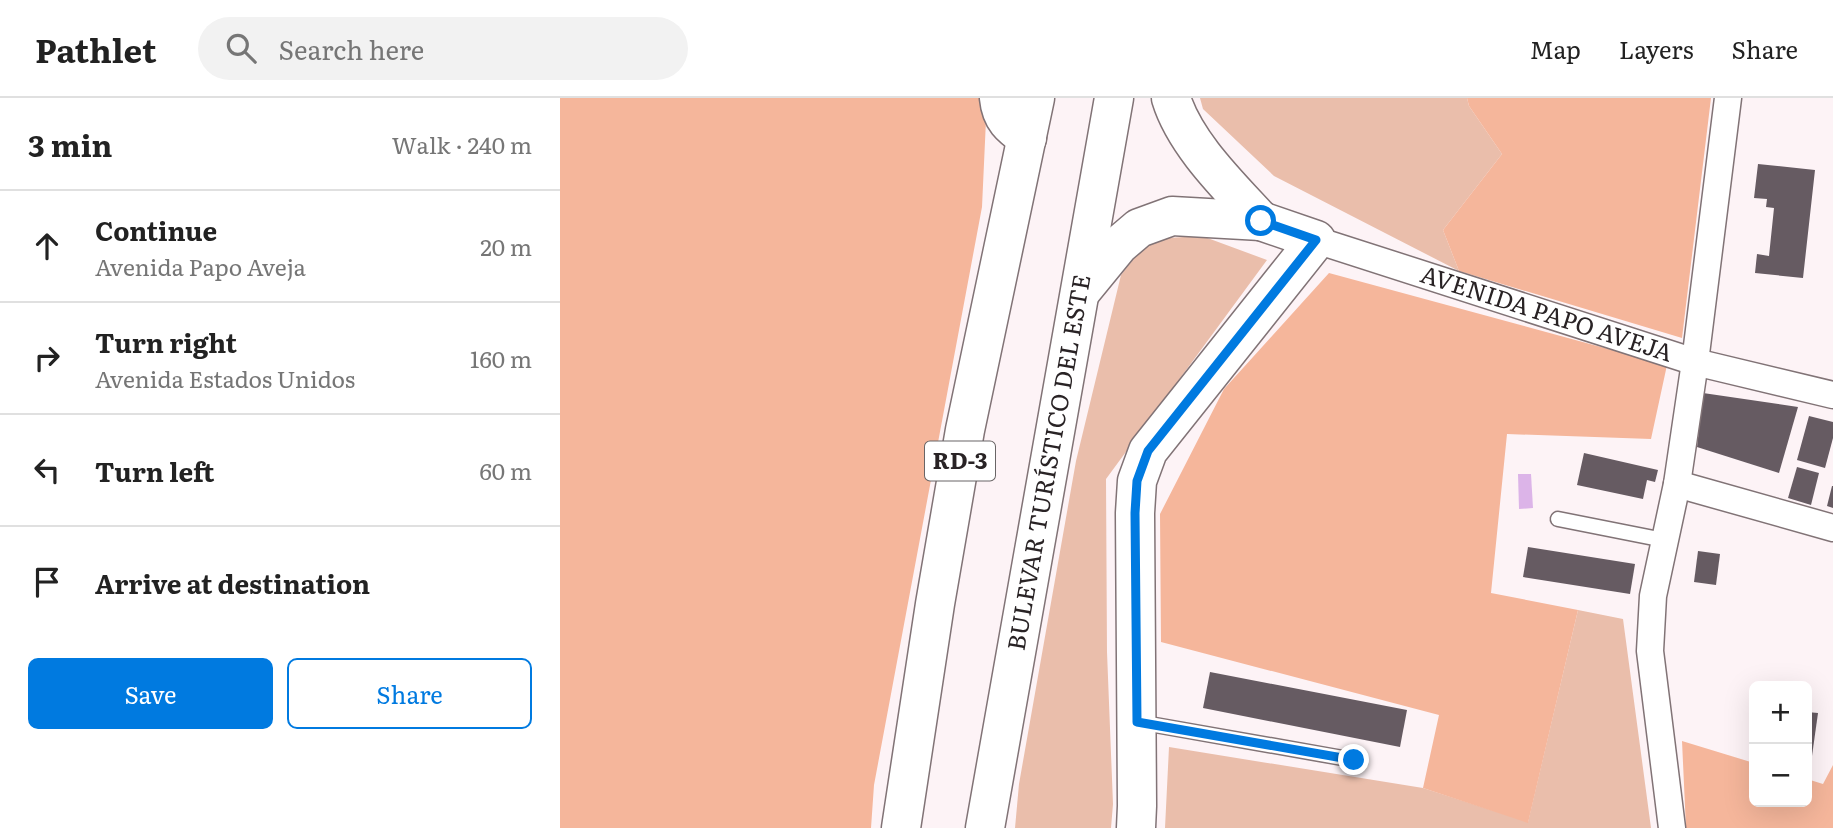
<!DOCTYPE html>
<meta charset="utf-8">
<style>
body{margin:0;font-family:Literata,serif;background:#f2f2f2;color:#222}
.controls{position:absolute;right:21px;bottom:21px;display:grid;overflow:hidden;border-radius:10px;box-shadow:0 7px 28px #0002}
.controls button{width:63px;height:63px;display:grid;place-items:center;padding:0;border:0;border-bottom:2px solid #e0e0e0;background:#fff;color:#222;font:35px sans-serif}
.stop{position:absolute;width:21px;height:21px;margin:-16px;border:5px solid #007ae0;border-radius:50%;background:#fff}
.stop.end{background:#007ae0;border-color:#fff;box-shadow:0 2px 7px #0008}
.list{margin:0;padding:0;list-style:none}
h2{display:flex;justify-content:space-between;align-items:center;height:91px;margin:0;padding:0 28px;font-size:30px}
h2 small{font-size:23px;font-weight:400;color:#767676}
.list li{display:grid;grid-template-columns:46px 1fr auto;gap:21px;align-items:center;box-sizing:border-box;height:112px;padding:0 28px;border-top:2px solid #e0e0e0}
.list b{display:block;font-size:26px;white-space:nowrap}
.list p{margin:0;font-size:23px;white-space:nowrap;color:#767676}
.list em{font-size:23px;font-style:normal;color:#767676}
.actions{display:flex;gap:14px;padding:21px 28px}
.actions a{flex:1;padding:16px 0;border:2px solid #007ae0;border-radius:10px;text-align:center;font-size:24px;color:#007ae0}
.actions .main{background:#007ae0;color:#fff}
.icon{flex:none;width:38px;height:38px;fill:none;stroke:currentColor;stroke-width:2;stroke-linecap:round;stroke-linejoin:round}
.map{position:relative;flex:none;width:1273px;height:730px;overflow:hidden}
header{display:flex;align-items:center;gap:42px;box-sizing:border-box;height:98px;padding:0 35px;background:#fff;border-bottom:2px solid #e0e0e0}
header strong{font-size:33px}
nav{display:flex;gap:38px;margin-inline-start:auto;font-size:24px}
.search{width:490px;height:63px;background:#f2f2f2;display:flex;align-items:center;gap:18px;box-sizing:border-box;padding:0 24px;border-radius:38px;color:#767676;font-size:26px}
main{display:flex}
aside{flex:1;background:#fff}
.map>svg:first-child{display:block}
.green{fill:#eabeab}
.forest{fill:#f5b69b}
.water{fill:#dcb4e8}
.building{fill:#665b62}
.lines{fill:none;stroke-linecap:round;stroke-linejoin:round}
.lane-casing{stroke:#817376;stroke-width:17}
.street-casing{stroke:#817376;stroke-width:29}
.secondary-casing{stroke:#817376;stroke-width:41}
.highway-casing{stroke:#817376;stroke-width:41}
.lane{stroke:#fff;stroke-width:14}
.street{stroke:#fff;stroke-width:26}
.secondary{stroke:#fff;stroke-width:38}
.highway{stroke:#fff;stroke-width:38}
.route{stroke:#007ae0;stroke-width:9}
.labels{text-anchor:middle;stroke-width:7;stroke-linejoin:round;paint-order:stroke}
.shield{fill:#fff;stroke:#696566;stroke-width:2}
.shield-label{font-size:23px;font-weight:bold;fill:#292325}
.street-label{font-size:24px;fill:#292325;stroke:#fff}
</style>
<header>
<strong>Pathlet</strong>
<div class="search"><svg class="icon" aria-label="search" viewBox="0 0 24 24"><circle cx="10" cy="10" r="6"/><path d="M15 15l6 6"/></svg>Search here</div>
<nav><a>Map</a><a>Layers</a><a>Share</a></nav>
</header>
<main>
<aside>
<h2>3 min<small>Walk · 240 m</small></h2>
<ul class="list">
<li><svg class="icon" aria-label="ahead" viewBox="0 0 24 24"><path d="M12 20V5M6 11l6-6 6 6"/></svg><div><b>Continue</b><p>Avenida Papo Aveja</p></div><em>20 m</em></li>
<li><svg class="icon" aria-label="right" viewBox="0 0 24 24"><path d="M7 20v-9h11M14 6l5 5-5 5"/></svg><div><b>Turn right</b><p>Avenida Estados Unidos</p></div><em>160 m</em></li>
<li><svg class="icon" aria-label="left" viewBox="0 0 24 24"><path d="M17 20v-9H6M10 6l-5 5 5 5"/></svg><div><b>Turn left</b></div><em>60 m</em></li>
<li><svg class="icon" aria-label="arrive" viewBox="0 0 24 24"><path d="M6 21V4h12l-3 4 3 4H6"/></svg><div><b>Arrive at destination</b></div></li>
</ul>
<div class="actions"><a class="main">Save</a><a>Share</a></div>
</aside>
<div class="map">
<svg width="1273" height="730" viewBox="0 0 1273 730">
<rect width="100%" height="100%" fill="#fdf3f6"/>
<g class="green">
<path d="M640 0H907L909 8 942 56 883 132 899 173 714 78 643 11Z"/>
<path d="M642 138 707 162 546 381 547 554 553 706 551 730H455L459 686 516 363 561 177 589 141Z"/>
<path d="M1018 512 1063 521 1091 730H605L609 649 863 690 968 724Z"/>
</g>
<g class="forest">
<path d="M0 0H427L422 109 314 687 311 730H0Z"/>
<path d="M907 0H1151L1122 240 899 173 883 132 942 56 909 8Z"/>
<path d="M769 175 1107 267 1091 341 947 336 931 495 1018 512 968 725 863 690 879 617 601 544 600 416 664 291Z"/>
<path d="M1122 643 1194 665V704H1247V681L1263 686 1273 667V730H1126Z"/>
</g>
<path class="water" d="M958 376H971L973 410 959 411Z"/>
<g class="building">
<path d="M1198 66 1255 72 1243 180 1195 175 1197 156 1209 158 1214 110 1206 109 1207 101 1194 100Z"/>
<path d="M1143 295 1238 309 1219 375 1137 349Z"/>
<path d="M1249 318 1273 324V340L1265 370 1237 362Z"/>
<path d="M1024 355 1098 372 1095 384 1087 382 1083 401 1017 387Z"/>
<path d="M1237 369 1259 375 1251 407 1228 400Z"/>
<path d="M1272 388H1273V410L1267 408Z"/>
<path d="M968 449 1075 466 1070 496 963 479Z"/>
<path d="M1138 453 1160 456 1156 487 1134 484Z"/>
<path d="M650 574 847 612 840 649 643 610Z"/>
<path d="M1247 614 1258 615 1251 665 1247 664Z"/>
</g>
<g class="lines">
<g class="lane-casing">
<g id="lane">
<path d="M998 421 1104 442"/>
<path d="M578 624 794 662"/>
</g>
</g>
<g class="street-casing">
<g id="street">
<path id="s1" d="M756 142 1135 264 1273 297"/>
<path d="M1117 386 1273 430"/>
<path d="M1112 730 1090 553 1093 498 1117 386 1135 264 1168 0"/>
</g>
</g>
<g class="secondary-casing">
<g id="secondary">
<path d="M439 0C441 21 451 29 467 40"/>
<path d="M576 730 577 708 575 415 577 383 588 353 756 142 701 123"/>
</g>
</g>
<g class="highway-casing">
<g id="highway">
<path d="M611 0C625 46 669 88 701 123"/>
<path d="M523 191 559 147 579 130 612 118 701 123"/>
<path d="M341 730 375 506 405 332 475 0"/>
<path id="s2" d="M425 730 554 0"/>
</g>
</g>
<use href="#lane" class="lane"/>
<use href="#street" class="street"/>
<use href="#secondary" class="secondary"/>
<use href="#highway" class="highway"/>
</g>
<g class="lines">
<path class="route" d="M701 123 756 142 588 353 577 383 575 415 577 624 794 662"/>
</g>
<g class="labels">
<rect class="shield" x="365" y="343.5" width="70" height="39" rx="5"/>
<g class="shield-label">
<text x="400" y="371">RD-3</text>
</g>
<g class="street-label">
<text dy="8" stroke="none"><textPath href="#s1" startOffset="242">AVENIDA PAPO AVEJA</textPath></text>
<text dy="8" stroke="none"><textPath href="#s2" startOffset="371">BULEVAR TURÍSTICO DEL ESTE</textPath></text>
</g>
</g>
</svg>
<div class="controls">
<button>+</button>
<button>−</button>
</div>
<div class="stop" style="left:701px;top:123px"></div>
<div class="stop end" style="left:794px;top:662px"></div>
</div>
</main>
